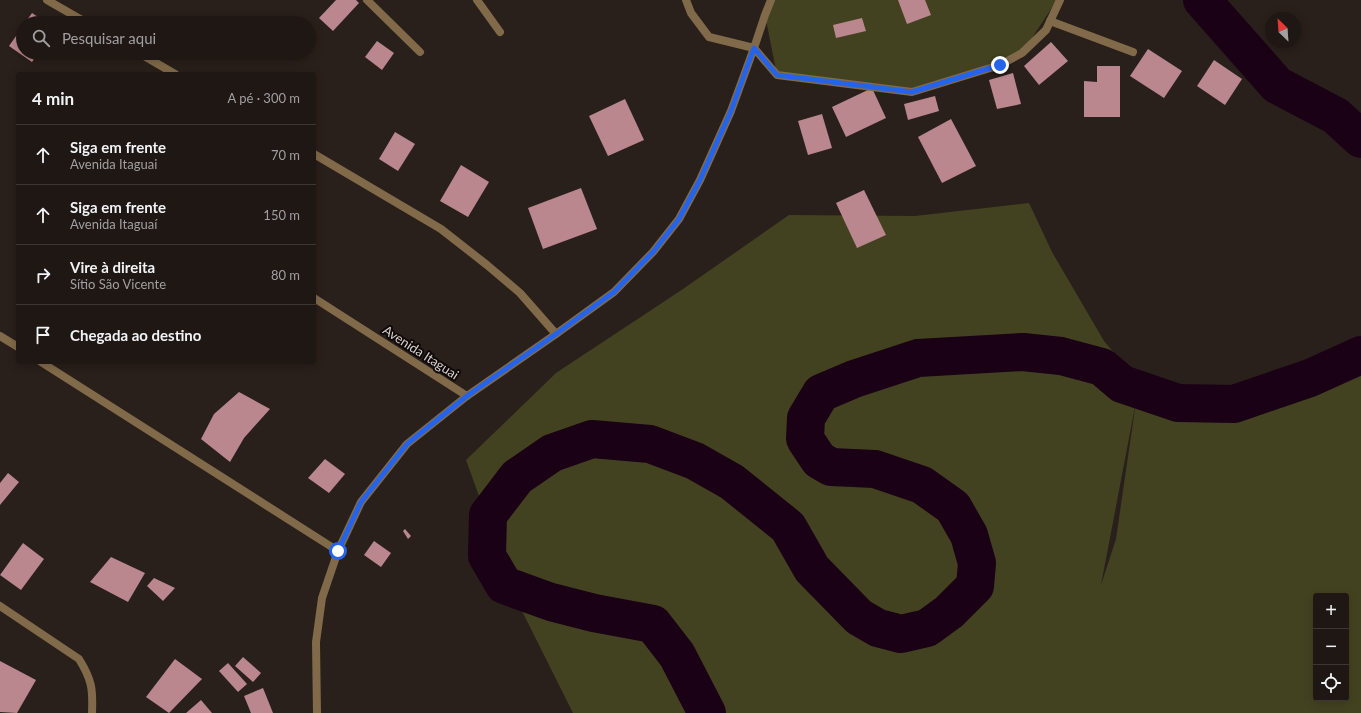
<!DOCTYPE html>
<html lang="pt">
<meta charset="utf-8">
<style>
body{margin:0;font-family:Lato,sans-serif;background:#2c2422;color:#f1f3f6}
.controls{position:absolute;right:12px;bottom:12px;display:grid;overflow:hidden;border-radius:4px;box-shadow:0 2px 10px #0003}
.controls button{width:36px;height:36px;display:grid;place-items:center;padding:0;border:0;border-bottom:1px solid #3c3634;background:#1f1714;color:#f1f3f6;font:20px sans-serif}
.compass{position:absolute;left:1265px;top:12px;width:36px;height:36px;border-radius:50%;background:#1f1714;box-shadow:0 2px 10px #0003;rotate:335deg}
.stop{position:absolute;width:12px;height:12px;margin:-9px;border:3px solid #2563eb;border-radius:50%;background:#fff}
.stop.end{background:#2563eb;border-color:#fff;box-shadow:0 1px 4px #0008}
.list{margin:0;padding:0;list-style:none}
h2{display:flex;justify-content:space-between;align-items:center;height:52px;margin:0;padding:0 16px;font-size:17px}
h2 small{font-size:13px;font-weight:400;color:#a19fa0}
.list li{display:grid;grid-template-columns:26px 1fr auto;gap:12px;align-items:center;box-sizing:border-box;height:60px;padding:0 16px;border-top:1px solid #3c3634}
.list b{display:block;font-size:15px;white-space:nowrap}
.list p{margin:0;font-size:13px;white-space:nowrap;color:#a19fa0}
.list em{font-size:13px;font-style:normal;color:#a19fa0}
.icon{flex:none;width:22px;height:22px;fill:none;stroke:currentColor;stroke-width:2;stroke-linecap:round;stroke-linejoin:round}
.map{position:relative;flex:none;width:1361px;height:713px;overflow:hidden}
.search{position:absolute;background:#1f1714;box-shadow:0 2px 10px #0003;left:16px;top:16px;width:300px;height:44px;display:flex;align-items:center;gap:10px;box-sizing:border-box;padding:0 14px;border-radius:22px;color:#a19fa0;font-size:15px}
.panel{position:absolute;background:#1f1714;box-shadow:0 2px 10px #0003;left:16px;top:72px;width:300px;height:292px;border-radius:4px}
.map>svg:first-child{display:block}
.green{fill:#434220;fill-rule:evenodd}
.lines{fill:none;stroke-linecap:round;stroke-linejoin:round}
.river{stroke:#1b0115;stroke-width:38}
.building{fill:#bb878e}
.street{stroke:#816a49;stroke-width:8}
.route{stroke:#2563eb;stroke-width:5}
.labels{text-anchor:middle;stroke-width:4;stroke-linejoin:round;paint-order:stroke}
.street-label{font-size:13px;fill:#d7d0ce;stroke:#0f0a09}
</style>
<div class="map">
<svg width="1361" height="713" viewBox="0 0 1361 713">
<rect width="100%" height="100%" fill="#291f1b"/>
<g class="green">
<path d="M771 0H1057L1022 53 912 92 777 75 765 15Z"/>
<path d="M1029 203 1052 252 1104 341 1139 382 1234 401 1326 367 1361 352V713H573L517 601 466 460 556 373 683 289 789 215 915 216ZM1137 395 1116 539 1101 585 1137 396ZM1316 596H1346V698H1316Z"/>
</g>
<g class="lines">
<g class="river">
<path d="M1202 0 1277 85 1336 116 1361 139"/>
<path d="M707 713 677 655 653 624 594 613 551 602 504 585 487 556 488 515 517 477 552 453 592 439 650 444 695 461 732 482 788 527 812 569 859 617 878 628 901 634 927 628 949 612 975 586 977 563 969 535 953 507 922 485 875 469 831 467 819 460 805 439 806 418 821 393 854 379 918 358 1023 352 1061 356 1102 367 1122 384 1178 403 1234 404 1310 378 1361 355"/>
</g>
</g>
<g class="building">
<path d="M336 0H356L359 3 333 31 319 18Z"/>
<path d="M898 0H925L931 15 907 24Z"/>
<path d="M32 13 47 23H25Z"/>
<path d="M862 18 866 31 836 38 833 25Z"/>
<path d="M23 26V53H38L32 62 9 46Z"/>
<path d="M377 41 394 53 382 70 365 57Z"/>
<path d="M1051 42 1068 61 1039 85 1024 66Z"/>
<path d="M1148 49 1182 71 1164 98 1130 76Z"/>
<path d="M1214 60 1242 79 1225 105 1197 86Z"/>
<path d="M1097 66H1120V117H1084V81L1097 82Z"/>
<path d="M1013 73 1021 104 997 109 989 80Z"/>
<path d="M872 88 886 118 846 137 832 107Z"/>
<path d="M935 96 939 111 908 120 904 104Z"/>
<path d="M625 99 644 140 608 156 589 116Z"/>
<path d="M822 114 832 148 808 155 798 121Z"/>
<path d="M951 119 976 166 942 183 918 137Z"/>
<path d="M395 132 415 144 398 171 379 159Z"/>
<path d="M461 165 489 182 468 217 440 201Z"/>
<path d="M581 188 597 229 543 249 528 208Z"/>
<path d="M864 190 886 235 857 248 836 203Z"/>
<path d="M239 392 270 409 244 438 230 462 201 439 214 414Z"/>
<path d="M325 459 345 474 329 493 308 478Z"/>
<path d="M8 473 19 482 0 505V483Z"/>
<path d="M405 529 411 536 408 539 403 531Z"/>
<path d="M374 541 391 553 381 567 364 555Z"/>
<path d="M23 543 44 559 21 590 0 575Z"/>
<path d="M111 557 145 573 128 602 90 582Z"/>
<path d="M154 578 175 588 163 601 147 586Z"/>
<path d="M243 657 261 673 253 682 235 666Z"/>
<path d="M175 659 202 679 169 713 146 697Z"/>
<path d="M0 661 36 680 17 713 0 712Z"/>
<path d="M228 663 247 684 238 692 219 671Z"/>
<path d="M263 688 273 713H251L244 696Z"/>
<path d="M201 700 212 713H186Z"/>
</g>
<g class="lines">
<g class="street">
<path d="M47 0 87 23"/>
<path d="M367 0 420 52"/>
<path d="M477 0 500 32"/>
<path d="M771 0 765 15 754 48 777 75 912 92 1000 65 1022 53 1046 30 1060 0"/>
<path d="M1050 21 1133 52"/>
<path d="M139 53 175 74"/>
<path d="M314 154 441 229 487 265 520 293 556 334"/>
<path d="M314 298 467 396 407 444 361 502 338 551 322 598 316 642 317 713"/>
<path d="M0 336 18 347"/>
<path d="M41 362 338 551"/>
<path d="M467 396 556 334 614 292 653 252 679 219 700 180 731 111 754 48 709 37 691 13 686 0"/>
<path d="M0 606 79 659C92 680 93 689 92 713"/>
</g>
</g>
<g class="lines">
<path class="route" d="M338 551 361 502 407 444 467 396 556 334 614 292 653 252 679 219 700 180 731 111 754 48 777 75 912 92 1000 65"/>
</g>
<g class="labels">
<g class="street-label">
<text transform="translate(421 352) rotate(33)" y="5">Avenida Itaguai</text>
</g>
</g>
</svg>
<div class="controls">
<button>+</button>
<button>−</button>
<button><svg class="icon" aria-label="locate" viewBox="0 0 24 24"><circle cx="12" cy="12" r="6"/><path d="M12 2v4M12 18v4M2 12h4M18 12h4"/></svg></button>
</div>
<svg class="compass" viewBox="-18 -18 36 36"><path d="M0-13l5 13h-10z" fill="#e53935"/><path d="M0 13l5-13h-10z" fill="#a19fa0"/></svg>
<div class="stop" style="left:338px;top:551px"></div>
<div class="stop end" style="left:1000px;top:65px"></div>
<div class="search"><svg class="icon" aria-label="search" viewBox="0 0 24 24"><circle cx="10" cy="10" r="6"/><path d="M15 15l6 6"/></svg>Pesquisar aqui</div>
<section class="panel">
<h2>4 min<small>A pé · 300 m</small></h2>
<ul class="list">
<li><svg class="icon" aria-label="ahead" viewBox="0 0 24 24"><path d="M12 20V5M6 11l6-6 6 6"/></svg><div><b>Siga em frente</b><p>Avenida Itaguai</p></div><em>70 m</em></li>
<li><svg class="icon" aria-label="ahead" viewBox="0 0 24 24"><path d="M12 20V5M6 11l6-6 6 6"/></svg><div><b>Siga em frente</b><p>Avenida Itaguaí</p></div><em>150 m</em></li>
<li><svg class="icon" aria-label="right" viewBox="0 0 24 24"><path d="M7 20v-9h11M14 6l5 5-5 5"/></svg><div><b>Vire à direita</b><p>Sítio São Vicente</p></div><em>80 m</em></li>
<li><svg class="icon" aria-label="arrive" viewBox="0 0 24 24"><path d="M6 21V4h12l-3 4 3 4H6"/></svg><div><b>Chegada ao destino</b></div></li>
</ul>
</section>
</div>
